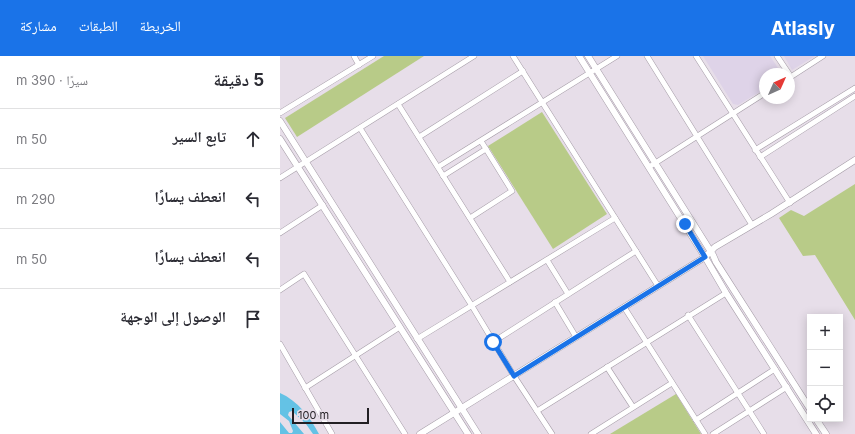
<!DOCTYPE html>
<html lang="ar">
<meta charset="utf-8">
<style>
body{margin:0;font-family:Inter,"Noto Naskh Arabic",sans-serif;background:#f7f7f7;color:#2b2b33;direction:rtl}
.controls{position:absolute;right:12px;bottom:12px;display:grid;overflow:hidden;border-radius:0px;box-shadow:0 2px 10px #0003}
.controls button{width:36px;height:36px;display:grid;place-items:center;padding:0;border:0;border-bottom:1px solid #e1e1e2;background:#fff;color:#2b2b33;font:20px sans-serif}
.compass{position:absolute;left:479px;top:12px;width:36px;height:36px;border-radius:50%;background:#fff;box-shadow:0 2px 10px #0003;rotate:45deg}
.scale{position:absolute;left:12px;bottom:10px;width:77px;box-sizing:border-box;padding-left:4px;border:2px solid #221f23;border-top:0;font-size:11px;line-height:14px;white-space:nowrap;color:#221f23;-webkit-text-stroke:3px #e7dee9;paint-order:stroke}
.stop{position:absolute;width:12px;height:12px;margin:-9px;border:3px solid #1a73e8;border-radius:50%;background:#fff}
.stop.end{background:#1a73e8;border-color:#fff;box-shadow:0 1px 4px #0008}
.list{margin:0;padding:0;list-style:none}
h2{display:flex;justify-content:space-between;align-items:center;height:52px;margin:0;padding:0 16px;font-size:17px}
h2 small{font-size:13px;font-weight:400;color:#7c7c81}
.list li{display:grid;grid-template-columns:26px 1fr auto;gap:12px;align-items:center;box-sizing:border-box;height:60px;padding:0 16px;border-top:1px solid #e1e1e2}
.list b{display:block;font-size:15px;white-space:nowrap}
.list em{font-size:13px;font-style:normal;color:#7c7c81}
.icon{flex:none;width:22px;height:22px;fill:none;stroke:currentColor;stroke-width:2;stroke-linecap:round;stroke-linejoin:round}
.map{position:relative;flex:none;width:575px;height:378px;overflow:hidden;direction:ltr}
header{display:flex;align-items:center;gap:24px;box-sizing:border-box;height:56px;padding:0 20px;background:#1a73e8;color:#fff}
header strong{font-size:19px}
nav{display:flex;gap:22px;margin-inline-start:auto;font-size:14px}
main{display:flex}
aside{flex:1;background:#fff}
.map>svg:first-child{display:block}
.education{fill:#ded3e8}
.green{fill:#b8cb88}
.water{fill:#64c2e5}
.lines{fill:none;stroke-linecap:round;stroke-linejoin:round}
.minor-casing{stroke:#a69da8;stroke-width:6}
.tertiary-casing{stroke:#a69da8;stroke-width:7}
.minor{stroke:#fff;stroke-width:5}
.tertiary{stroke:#fff;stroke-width:6}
.route{stroke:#1a73e8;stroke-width:5}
</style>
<header>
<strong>Atlasly</strong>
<nav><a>الخريطة</a><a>الطبقات</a><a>مشاركة</a></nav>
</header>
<main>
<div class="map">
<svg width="575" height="378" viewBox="0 0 575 378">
<rect width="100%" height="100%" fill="#e7dee9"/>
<g class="education">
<path d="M423 0H490L502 18H485V33L458 49 453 48Z"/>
<path d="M504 0H535L512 14Z"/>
</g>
<g class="green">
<path d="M104 0H144L17 81 5 62Z"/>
<path d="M262 56 327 158 273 193 208 90Z"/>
<path d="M575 128V264L535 199 523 200 499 162 511 154 524 160Z"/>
<path d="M396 338 421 378H330Z"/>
</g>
<path class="water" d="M0 337C18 345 30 361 39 378H33L26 368 12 355 9 356 8 359 24 378H0V366L9 377H12L13 375 9 365 0 358Z"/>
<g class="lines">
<g class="minor-casing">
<g id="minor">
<path d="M74 0 79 9"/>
<path d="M233 0 378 230"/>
<path d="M367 0 472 169"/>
<path d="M416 0 510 147"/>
<path d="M497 0 509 18"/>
<path d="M509 22 543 0"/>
<path d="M118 48 230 226"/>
<path d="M0 57 93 0"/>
<path d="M80 72 192 250 234 320 272 378"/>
<path d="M139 81 243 15"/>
<path d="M475 94 575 32"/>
<path d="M480 101 575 40"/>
<path d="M158 111 337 0"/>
<path d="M369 111 485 37"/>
<path d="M163 120 206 93"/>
<path d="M0 122 194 0"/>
<path d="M190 162 232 135 201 85"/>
<path d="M0 177 43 149"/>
<path d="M267 204 288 238"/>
<path d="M0 234 24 218 125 378"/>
<path d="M275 246 296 281"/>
<path d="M344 251 425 378"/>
<path d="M408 259 484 378"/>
<path d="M137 283 335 162"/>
<path d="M213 286 356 195"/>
<path d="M0 288 52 378"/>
<path d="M327 311 353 351"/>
<path d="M25 332 120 271"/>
<path d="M257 355 446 237"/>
<path d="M416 364 495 313"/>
<path d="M311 378 392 327"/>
<path d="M433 378 507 331"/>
</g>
</g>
<g class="tertiary-casing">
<g id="tertiary">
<path d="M299 0 425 201 446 237 536 378"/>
<path d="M308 0 433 199 436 206 530 353"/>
<path d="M0 65 198 378"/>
<path d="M0 83 188 378"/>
<path d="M536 363 546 378"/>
<path d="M140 378 425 201 435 191 491 158 575 104"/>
</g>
</g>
<use href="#minor" class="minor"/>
<use href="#tertiary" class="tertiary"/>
</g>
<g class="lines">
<path class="route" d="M213 286 234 320 425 201 405 168"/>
</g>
</svg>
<div class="controls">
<button>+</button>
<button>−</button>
<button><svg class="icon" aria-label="locate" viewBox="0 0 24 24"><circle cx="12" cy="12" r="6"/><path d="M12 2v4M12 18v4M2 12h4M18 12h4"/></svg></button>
</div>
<svg class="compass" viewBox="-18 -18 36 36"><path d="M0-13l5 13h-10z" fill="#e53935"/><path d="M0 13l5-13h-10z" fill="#7c7c81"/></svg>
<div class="scale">100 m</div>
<div class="stop" style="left:213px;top:286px"></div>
<div class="stop end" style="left:405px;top:168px"></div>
</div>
<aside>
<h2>5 دقيقة<small>سيرًا · 390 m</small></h2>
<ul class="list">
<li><svg class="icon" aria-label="ahead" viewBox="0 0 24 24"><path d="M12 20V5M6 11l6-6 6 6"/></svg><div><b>تابع السير</b></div><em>50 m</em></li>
<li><svg class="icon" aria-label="left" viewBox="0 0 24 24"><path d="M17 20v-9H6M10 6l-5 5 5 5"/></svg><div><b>انعطف يسارًا</b></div><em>290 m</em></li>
<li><svg class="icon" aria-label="left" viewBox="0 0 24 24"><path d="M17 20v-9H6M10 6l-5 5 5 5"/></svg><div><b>انعطف يسارًا</b></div><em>50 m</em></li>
<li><svg class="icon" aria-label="arrive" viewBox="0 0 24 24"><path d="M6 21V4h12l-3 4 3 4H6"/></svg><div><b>الوصول إلى الوجهة</b></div></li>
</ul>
</aside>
</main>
